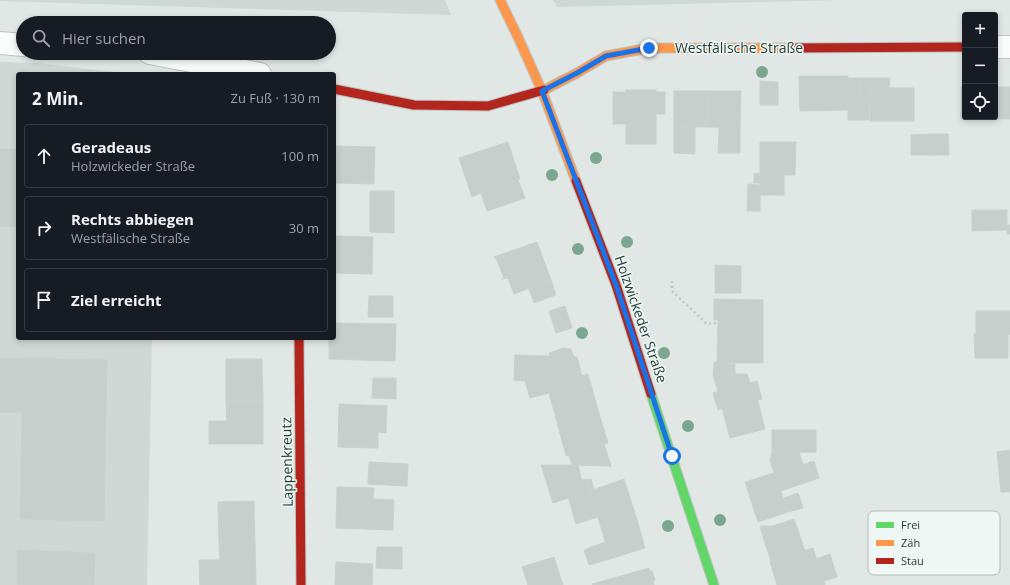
<!DOCTYPE html>
<html lang="de">
<meta charset="utf-8">
<style>
body{margin:0;font-family:"Open Sans",sans-serif;background:#20242c;color:#f1f3f6}
.controls{position:absolute;right:12px;top:12px;display:grid;overflow:hidden;border-radius:4px;box-shadow:0 2px 6px #0003}
.controls button{width:36px;height:36px;display:grid;place-items:center;padding:0;border:0;border-bottom:1px solid #363941;background:#171b24;color:#f1f3f6;font:20px sans-serif}
.stop{position:absolute;width:12px;height:12px;margin:-9px;border:3px solid #1a73e8;border-radius:50%;background:#fff}
.stop.end{background:#1a73e8;border-color:#fff;box-shadow:0 1px 4px #0008}
.list{margin:0;padding:0;list-style:none}
h2{display:flex;justify-content:space-between;align-items:center;height:52px;margin:0;padding:0 16px;font-size:17px}
h2 small{font-size:13px;font-weight:400;color:#9ea1a6}
.list li{display:grid;grid-template-columns:26px 1fr auto;gap:12px;align-items:center;box-sizing:border-box;height:64px;margin:0 8px 8px;padding:0 8px;border:1px solid #363941;border-radius:4px}
.list b{display:block;font-size:15px;white-space:nowrap}
.list p{margin:0;font-size:13px;white-space:nowrap;color:#9ea1a6}
.list em{font-size:13px;font-style:normal;color:#9ea1a6}
.icon{flex:none;width:22px;height:22px;fill:none;stroke:currentColor;stroke-width:2;stroke-linecap:round;stroke-linejoin:round}
.map{position:relative;flex:none;width:1010px;height:585px;overflow:hidden}
.search{position:absolute;background:#171b24;box-shadow:0 2px 6px #0003;left:16px;top:16px;width:320px;height:44px;display:flex;align-items:center;gap:10px;box-sizing:border-box;padding:0 14px;border-radius:22px;color:#9ea1a6;font-size:15px}
.panel{position:absolute;background:#171b24;box-shadow:0 2px 6px #0003;left:16px;top:72px;width:320px;height:268px;border-radius:4px}
.map>svg:first-child{display:block}
.built{fill:#ced9d5}
.building{fill:#c8cecc;stroke:#cad0ce}
.lines{fill:none;stroke-linecap:round;stroke-linejoin:round}
.street-casing{stroke:#bec4c2;stroke-width:24}
.fast-casing{stroke:#bdc5c3;stroke-width:11}
.slow-casing{stroke:#bdc5c3;stroke-width:11}
.jam-casing{stroke:#bdc5c3;stroke-width:11}
.path{stroke:#bfc7c6;stroke-width:2.5;stroke-dasharray:2 3;stroke-linecap:butt}
.street{stroke:#fafbfb;stroke-width:22}
.fast{stroke:#63d668;stroke-width:9}
.slow{stroke:#ff974d;stroke-width:9}
.jam{stroke:#b3261e;stroke-width:9}
.tree{fill:#7ba791}
.route{stroke:#1a73e8;stroke-width:5}
.labels{text-anchor:middle;stroke-width:3;stroke-linejoin:round;paint-order:stroke}
.street-label{font-size:14px;fill:#1f3a36;stroke:#eef7f3}
.key{fill:#eef7f3;stroke:#b0beba;stroke-width:1}
.key-label{font-size:11px;fill:#1f3a36}
</style>
<div class="map">
<svg width="1010" height="585" viewBox="0 0 1010 585">
<rect width="100%" height="100%" fill="#e1e7e5"/>
<g class="built">
<path d="M0 0H445L451 15 0 1Z"/>
<path d="M553 0H841L557 7Z"/>
<path d="M0 62 38 63 131 74H18V338H152L147 585H0Z"/>
</g>
<g class="building">
<path d="M799 76H848V110L800 111Z"/>
<rect x="848" y="78" width="11" height="21"/>
<path d="M859 78H870L869 120H859Z"/>
<path d="M870 78H890L889 88H914V121H870Z"/>
<path d="M760 81 778 82V105H760Z"/>
<path d="M961 87H965V117H995V87H1002L1001 119H961Z"/>
<path d="M1002 87H1010V119H1001Z"/>
<rect x="626" y="90" width="30" height="54"/>
<rect x="674" y="91" width="33" height="36"/>
<path d="M707 91H741L740 128 707 127Z"/>
<rect x="613" y="92" width="13" height="32"/>
<rect x="656" y="92" width="9" height="22"/>
<rect x="848" y="99" width="11" height="21"/>
<path d="M674 127H695V154L674 153Z"/>
<path d="M719 127 740 128V153H718Z"/>
<path d="M931 134 930 155H911V135Z"/>
<path d="M931 134H948L949 155H930Z"/>
<path d="M508 142 520 179 518 180 525 198 487 211 481 193 472 197 459 158Z"/>
<path d="M760 142H796L795 175H784V195H760Z"/>
<path d="M334 146 375 147 374 184 334 183Z"/>
<path d="M0 149H18V227L0 226Z"/>
<path d="M754 173 760 174V183H754Z"/>
<path d="M748 184 760 185V211H747Z"/>
<path d="M370 191H394V233L370 232Z"/>
<path d="M972 210H1007V230L972 231Z"/>
<rect x="1007" y="225" width="3" height="9"/>
<path d="M334 236 373 237 372 274 334 273Z"/>
<path d="M537 242 551 280 514 294 508 278 502 279 504 278 496 258H495L494 257Z"/>
<path d="M715 265 741 266V293H715Z"/>
<path d="M551 280 556 295 534 303 529 289Z"/>
<path d="M369 296H393V317H368Z"/>
<path d="M714 299 763 300V363H714V362H717L718 320H714Z"/>
<path d="M565 306 572 328 556 333 549 311Z"/>
<path d="M976 311H1010V334H974H976Z"/>
<path d="M334 323 396 324 395 361 329 359V338H334Z"/>
<path d="M974 334H1010L1008 335V358H975Z"/>
<path d="M564 348 571 349 574 357 550 356 549 353Z"/>
<path d="M515 355 577 357 582 376 588 374 598 410 557 422 549 393 530 398 525 381 514 380Z"/>
<path d="M0 358 107 360 104 521 20 519 22 413 0 412Z"/>
<path d="M226 359H262L263 401H226Z"/>
<path d="M714 363 735 364V374H713Z"/>
<path d="M713 374H747L750 383 718 392Z"/>
<path d="M373 378H396V399L372 398Z"/>
<path d="M757 381 762 399 757 400 753 382Z"/>
<path d="M753 382 765 429 730 438 722 408 718 410 713 393Z"/>
<path d="M226 401H263V444H209V421H227Z"/>
<path d="M339 404 387 406 386 433 378 432V448L338 447Z"/>
<path d="M598 410 608 443 566 456 557 422Z"/>
<path d="M772 430H816V452L772 453Z"/>
<path d="M604 444 611 466 572 465 569 455Z"/>
<path d="M1010 450V471L999 472 997 452Z"/>
<path d="M799 452 803 465 775 474V473H774L770 460 772 453Z"/>
<path d="M814 461 819 478 781 491 775 474Z"/>
<path d="M369 462 408 464 407 486 368 484Z"/>
<path d="M541 465H578L582 481 565 486 568 498 553 503Z"/>
<path d="M1010 471V492H1001L999 472Z"/>
<path d="M774 473H775L788 512 758 522 745 482Z"/>
<path d="M586 479 598 517 576 524 565 486Z"/>
<path d="M591 479 594 489 590 491 587 480Z"/>
<path d="M624 479 637 520 602 531 590 491Z"/>
<path d="M337 487 374 488 373 499 394 500 393 530 336 528Z"/>
<path d="M798 493 803 508 788 512 784 498Z"/>
<path d="M254 501 255 542H219L218 502Z"/>
<path d="M794 519 801 539 764 540 760 526H773Z"/>
<path d="M637 520 645 548 610 559 602 531Z"/>
<path d="M801 539 805 551 771 561 764 540Z"/>
<path d="M219 542H255L256 585H200L199 560H220Z"/>
<path d="M605 542 610 559 589 565 584 550Z"/>
<path d="M377 547H402V569L376 568Z"/>
<path d="M813 548 825 585H777L770 562Z"/>
<path d="M17 550 95 553 94 585H17Z"/>
<path d="M830 554 837 577 824 581 816 559Z"/>
<path d="M554 557 563 585H528L522 567Z"/>
<path d="M336 562 373 564 372 585H335Z"/>
<path d="M649 568 650 571H652L655 580 653 582 654 585H616L614 578Z"/>
<path d="M614 578 616 585H593L592 584Z"/>
</g>
<g class="lines">
<g class="street-casing">
<g id="street">
<path d="M0 43 23 45"/>
<path d="M995 47H1010"/>
<path d="M150 53 260 74"/>
</g>
</g>
<g class="fast-casing">
<path id="fast" d="M651 394 714 585"/>
</g>
<g class="slow-casing">
<g id="slow">
<path d="M500 0 517 35 542 91 576 181"/>
<path d="M544 90 577 73 606 56 649 48H790"/>
</g>
</g>
<g class="jam-casing">
<g id="jam">
<path d="M790 48 965 47"/>
<path d="M334 89 414 105 488 106 544 90"/>
<path d="M576 181 616 285 651 394"/>
<path d="M299 338 301 585"/>
</g>
</g>
<path class="path" d="M672 281V291L707 324 717 323"/>
<use href="#street" class="street"/>
<use href="#fast" class="fast"/>
<use href="#slow" class="slow"/>
<use href="#jam" class="jam"/>
</g>
<g class="tree">
<circle cx="762" cy="72" r="6"/>
<circle cx="596" cy="158" r="6"/>
<circle cx="552" cy="175" r="6"/>
<circle cx="627" cy="242" r="6"/>
<circle cx="578" cy="249" r="6"/>
<circle cx="582" cy="333" r="6"/>
<circle cx="664" cy="353" r="6"/>
<circle cx="688" cy="426" r="6"/>
<circle cx="720" cy="520" r="6"/>
<circle cx="668" cy="526" r="6"/>
</g>
<g class="lines">
<path class="route" d="M649 48 606 56 577 73 542 91 616 285 672 456"/>
</g>
<g class="labels">
<g class="street-label">
<text x="739" y="53">Westfälische Straße</text>
<text transform="translate(641 319) rotate(71)" y="5">Holzwickeder Straße</text>
<text transform="translate(287 462) rotate(-91)" y="5">Lappenkreutz</text>
</g>
</g>
<rect x="868" y="511" width="132" height="64" rx="6" class="key"/>
<rect x="876" y="522" width="18" height="6" fill="#63d668"/>
<rect x="876" y="540" width="18" height="6" fill="#ff974d"/>
<rect x="876" y="558" width="18" height="6" fill="#b3261e"/>
<g class="key-label">
<text x="901" y="529">Frei</text>
<text x="901" y="547">Zäh</text>
<text x="901" y="565">Stau</text>
</g>
</svg>
<div class="controls">
<button>+</button>
<button>−</button>
<button><svg class="icon" aria-label="locate" viewBox="0 0 24 24"><circle cx="12" cy="12" r="6"/><path d="M12 2v4M12 18v4M2 12h4M18 12h4"/></svg></button>
</div>
<div class="stop" style="left:672px;top:456px"></div>
<div class="stop end" style="left:649px;top:48px"></div>
<div class="search"><svg class="icon" aria-label="search" viewBox="0 0 24 24"><circle cx="10" cy="10" r="6"/><path d="M15 15l6 6"/></svg>Hier suchen</div>
<section class="panel">
<h2>2 Min.<small>Zu Fuß · 130 m</small></h2>
<ul class="list">
<li><svg class="icon" aria-label="ahead" viewBox="0 0 24 24"><path d="M12 20V5M6 11l6-6 6 6"/></svg><div><b>Geradeaus</b><p>Holzwickeder Straße</p></div><em>100 m</em></li>
<li><svg class="icon" aria-label="right" viewBox="0 0 24 24"><path d="M7 20v-9h11M14 6l5 5-5 5"/></svg><div><b>Rechts abbiegen</b><p>Westfälische Straße</p></div><em>30 m</em></li>
<li><svg class="icon" aria-label="arrive" viewBox="0 0 24 24"><path d="M6 21V4h12l-3 4 3 4H6"/></svg><div><b>Ziel erreicht</b></div></li>
</ul>
</section>
</div>
